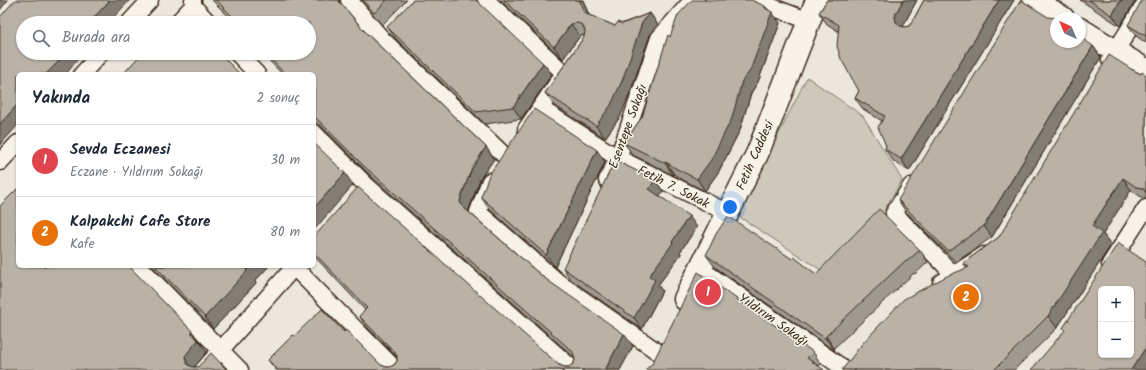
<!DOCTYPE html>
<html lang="tr">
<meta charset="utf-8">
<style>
body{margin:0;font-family:Kalam,sans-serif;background:#f6f6f7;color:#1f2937}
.controls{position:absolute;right:12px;bottom:12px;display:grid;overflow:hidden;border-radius:6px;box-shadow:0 1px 3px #0004}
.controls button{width:36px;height:36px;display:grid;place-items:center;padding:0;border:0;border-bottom:1px solid #e0e1e3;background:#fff;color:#1f2937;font:20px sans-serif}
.compass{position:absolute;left:1050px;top:12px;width:36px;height:36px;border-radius:50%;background:#fff;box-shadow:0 1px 3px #0004;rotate:316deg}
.you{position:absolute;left:730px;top:207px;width:14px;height:14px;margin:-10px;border:3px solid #fff;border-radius:50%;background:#1a73e8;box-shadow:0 0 0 6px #1a73e833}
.badge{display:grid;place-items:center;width:26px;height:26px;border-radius:50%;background:#3b2a1e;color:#fff;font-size:13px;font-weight:700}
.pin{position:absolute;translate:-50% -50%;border:2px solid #fff;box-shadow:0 1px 4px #0006}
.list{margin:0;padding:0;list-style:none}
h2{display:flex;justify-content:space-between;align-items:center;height:52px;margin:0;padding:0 16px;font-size:17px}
h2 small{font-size:13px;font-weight:400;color:#747a83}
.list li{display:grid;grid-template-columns:26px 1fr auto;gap:12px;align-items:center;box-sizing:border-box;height:72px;padding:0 16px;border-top:1px solid #e0e1e3}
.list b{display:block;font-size:15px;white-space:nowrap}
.list p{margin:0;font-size:13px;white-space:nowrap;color:#747a83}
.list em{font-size:13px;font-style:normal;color:#747a83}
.icon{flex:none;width:22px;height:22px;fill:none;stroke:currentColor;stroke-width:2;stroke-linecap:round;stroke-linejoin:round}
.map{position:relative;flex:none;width:1146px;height:370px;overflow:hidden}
.search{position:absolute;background:#fff;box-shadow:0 1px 3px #0004;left:16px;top:16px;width:300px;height:44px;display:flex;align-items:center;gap:10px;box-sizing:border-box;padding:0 14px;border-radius:22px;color:#747a83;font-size:15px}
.panel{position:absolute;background:#fff;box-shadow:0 1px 3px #0004;left:16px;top:72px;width:300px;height:196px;border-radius:6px}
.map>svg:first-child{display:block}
.park{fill:#cec8bc;stroke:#84796d}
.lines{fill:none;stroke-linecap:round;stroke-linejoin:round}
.street-casing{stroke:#3b2a1e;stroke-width:19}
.secondary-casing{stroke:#3b2a1e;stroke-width:25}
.street{stroke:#f7f3e8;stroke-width:16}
.secondary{stroke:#f7f3e8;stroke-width:22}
.wall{fill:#a09990;stroke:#3b2a1e}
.shaded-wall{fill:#827d75;stroke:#3b2a1e}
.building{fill:#bab2a7;stroke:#3b2a1e;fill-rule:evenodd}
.labels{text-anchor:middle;stroke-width:3;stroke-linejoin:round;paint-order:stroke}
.street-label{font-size:13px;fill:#3b2a1e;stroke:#f7f3e8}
</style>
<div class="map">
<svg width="1146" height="370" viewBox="0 0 1146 370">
<rect width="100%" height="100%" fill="#ece7dc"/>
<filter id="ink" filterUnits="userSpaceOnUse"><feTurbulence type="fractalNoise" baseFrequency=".025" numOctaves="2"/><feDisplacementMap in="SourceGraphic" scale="8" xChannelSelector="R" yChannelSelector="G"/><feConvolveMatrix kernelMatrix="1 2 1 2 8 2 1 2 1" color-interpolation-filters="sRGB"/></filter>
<g filter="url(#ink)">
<path class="park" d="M807 77 863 116 902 180 841 283 738 216Z"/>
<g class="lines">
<g class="street-casing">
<g id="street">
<path d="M349 0 382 39 506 157"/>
<path d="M486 0 564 73"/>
<path d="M754 0 809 21"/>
<path d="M193 6 209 23"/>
<path d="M129 23 150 0"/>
<path d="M177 23 193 6V0"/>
<path d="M237 53 257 74"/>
<path d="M1110 60 1146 2"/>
<path d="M82 74 101 53"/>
<path d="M540 108 618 158 728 213"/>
<path d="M526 129 560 79"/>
<path d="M314 133 366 185 574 370"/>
<path d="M0 162 18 143"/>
<path d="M607 180 618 158 659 38 689 4 696 0"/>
<path d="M490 181 478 212 558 282 658 352"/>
<path d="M911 186 894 213 954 275"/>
<path d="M1110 264 1146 208"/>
<path d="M139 266 240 370"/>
<path d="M294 267 396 370"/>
<path d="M701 269 846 370"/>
<path d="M941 283 984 255"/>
<path d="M203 370 295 266"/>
</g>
</g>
<g class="secondary-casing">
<g id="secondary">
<path d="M1034 0 1063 18"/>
<path d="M1080 29 1146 70"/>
<path d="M685 299 758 152 817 0"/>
</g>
</g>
<use href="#street" class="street"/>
<use href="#secondary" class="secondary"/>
</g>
<g class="wall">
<path d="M212 0H340V2L367 34 486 147 494 159 480 179 469 209V212L543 277 633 346 620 370H276L268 360 294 336 344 332 381 365 386 367H390L394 365 397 361V357L368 328 359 316 365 310 314 256V253L564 367H569L573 364 575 360V358L373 178 321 126 317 124H314V74H282L262 53H309V23H235Z"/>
<path d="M361 0H407L382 25Z"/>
<path d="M500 0H583L589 15 615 26 650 13 658 25 650 35 630 93 620 117 605 138 554 105 545 93 584 37V35L580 36 563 59Z"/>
<path d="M827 0H917L904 24 903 27H905L909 26 912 22 924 0H1014L909 171 893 161 885 149 886 146 882 121 863 109 855 98 859 91 838 31 827 24 819 13Z"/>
<path d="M1080 0H1136L1120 26Z"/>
<path d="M1146 0V43L1136 36 1128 25Z"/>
<path d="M768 9 780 23 758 82 751 93 740 130 719 171 705 191 683 180 674 174 673 175 633 155 624 143 642 117 670 37Z"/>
<path d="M387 27 543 63 552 74 521 119 485 124 396 39Z"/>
<path d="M1056 42 1093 46 1101 57 992 237 956 262 906 212 898 200Z"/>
<path d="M1131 69 1141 74 1146 75V199H1144L1131 190 1103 234 1111 245 1057 328 1014 370H842L967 268 963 263 999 237Z"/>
<path d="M605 162 555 267 489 209 481 197Z"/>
<path d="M655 180 663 191 659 196 697 227 680 252 681 254 658 285 662 291 642 329 570 279 563 268Z"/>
<path d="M920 250 928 262 915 274 914 273 834 348 835 351 715 267 706 255 792 259 816 274Z"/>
<path d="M152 266H269L255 281 256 283 213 329Z"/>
<path d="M813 352 821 364 819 366 646 370V369Z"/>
</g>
<g class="shaded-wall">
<path d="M0 0H8L0 10Z"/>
<path d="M110 0H130L108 23H89Z"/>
<path d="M579 0H583L592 25 584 13Z"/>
<path d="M903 0H917L904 24 903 29 896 22 895 17 896 13Z"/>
<path d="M999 0H1014L909 171 901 159Z"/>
<path d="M1121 0H1136L1120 26 1112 15Z"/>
<path d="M765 6 771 14 772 12 780 23 758 82 751 93 740 130 719 171 705 191 697 179 742 81Z"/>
<path d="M650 13 658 25 650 35 630 93 620 117 605 138 596 126 642 23Z"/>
<path d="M571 24 580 36 563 59 554 47Z"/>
<path d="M1093 46 1101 57 992 237 984 226Z"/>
<path d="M65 53H83L66 74H46Z"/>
<path d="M543 63 552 74 521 119 513 107Z"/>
<path d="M18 104V125L0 145V124Z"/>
<path d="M486 147 494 159 480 179 469 209V214L463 207 460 202 461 197 472 168Z"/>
<path d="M597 150 605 162 555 267 546 255Z"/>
<path d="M666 162 674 174 673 175 665 163Z"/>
<path d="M345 173 353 185 314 230V208Z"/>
<path d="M1123 178 1131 190 1103 234 1111 245 1057 328 1048 316 1092 226Z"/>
<path d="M655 180 663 191 657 200 649 189Z"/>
<path d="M689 216 697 227 680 252 681 254 658 285 662 291 642 329 634 318 649 276Z"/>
<path d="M250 266H269L255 281 256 283 213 329 205 317Z"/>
<path d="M192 331 207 352 192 370 186 361 185 356 191 332Z"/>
<path d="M624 334 633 346 620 370H605Z"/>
<path d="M826 336 834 348 835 351 826 339Z"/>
<path d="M1146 347V370H1131Z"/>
</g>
<g class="building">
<path d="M15 0H110L89 23H23V53H65L58 62 46 74H18V104L0 124V17Z"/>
<path d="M216 0H338L367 34 486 147 472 168 461 197 460 202 463 207 543 277 624 334 605 370H278L268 360 293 335 294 336 322 309 344 332 346 330 381 365 386 367H390L394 365 397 361V356L394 351 359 316 367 308 314 253V237L358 187 559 365 564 367H569L573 364 575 360 574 355 572 351 364 166 314 116V74H285L265 53H309V23H239Z"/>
<path d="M363 0H387L374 13Z"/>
<path d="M413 0H476L543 63 513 107 476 112 387 27Z"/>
<path d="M504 0H579L584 13 615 26 618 22 622 24 650 13 642 23 622 81 611 105 596 126 545 93 584 37 585 32 584 28 581 24 576 23 571 24 554 47Z"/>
<path d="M692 0H751L765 6V8L772 12 750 71 742 81 732 118 711 160 697 179 675 168 666 162 665 163 624 143 642 117 668 35 670 37 678 15Z"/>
<path d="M827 0H903L896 13 895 17 896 22 900 26 905 27 909 26 912 22 924 0H999L901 159 885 149 886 146 878 127 885 116 855 98 859 91 841 59 837 46 839 25 819 13Z"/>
<path d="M1021 0 1048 17 1056 18V42H1080V37L1093 46 984 226 948 251 898 200Z"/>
<path d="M1089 0H1121L1112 15Z"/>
<path d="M1142 0H1146V36L1128 25Z"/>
<path d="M181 15 189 23H173Z"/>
<path d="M142 53H219L240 74H123Z"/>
<path d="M1109 55 1131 69 1141 74 1142 72 1146 75V193L1143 188 1136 187 1123 178 1092 226 1102 233 1048 316 994 370H842L862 344 904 299 947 276 969 267 963 263 999 237Z"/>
<path d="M534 109 597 150 546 255 481 197 489 175Z"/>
<path d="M314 143 345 173 314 208Z"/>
<path d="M615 160 655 180 649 189 689 216 672 242 673 243 649 276 655 280 634 318 563 268Z"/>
<path d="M18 188V266H129L192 331 191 332 198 340 185 356 186 361 188 365 193 367H198L211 353 227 370H0V206Z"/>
<path d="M879 209 920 250 906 262 905 261 826 336V339L706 255 716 234 728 216 792 259 794 257 816 274Z"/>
<path d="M1118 243 1146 262V347L1131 370H1031L1065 330 1063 328ZM1101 289H1131V355H1101Z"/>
<path d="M155 266H250L246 270 247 271 205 317Z"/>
<path d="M698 272 813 352 807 358 824 370H647L646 369 652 364Z"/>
</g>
</g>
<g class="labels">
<g class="street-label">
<text transform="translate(627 126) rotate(-70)" y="5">Esentepe Sokağı</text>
<text transform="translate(754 155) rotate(-66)" y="5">Fetih Caddesi</text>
<text transform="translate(674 186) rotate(27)" y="5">Fetih 7. Sokak</text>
<text transform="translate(774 319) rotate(35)" y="5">Yıldırım Sokağı</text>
</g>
</g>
</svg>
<div class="controls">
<button>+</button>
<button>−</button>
</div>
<svg class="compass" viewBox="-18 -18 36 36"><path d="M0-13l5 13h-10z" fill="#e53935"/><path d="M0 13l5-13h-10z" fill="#747a83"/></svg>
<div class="you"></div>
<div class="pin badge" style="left:708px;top:292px;background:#e0444e">1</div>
<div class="pin badge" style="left:966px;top:297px;background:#e8710a">2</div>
<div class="search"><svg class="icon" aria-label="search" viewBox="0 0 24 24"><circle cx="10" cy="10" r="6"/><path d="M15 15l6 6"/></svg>Burada ara</div>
<section class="panel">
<h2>Yakında<small>2 sonuç</small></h2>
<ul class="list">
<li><span class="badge" style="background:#e0444e">1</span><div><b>Sevda Eczanesi</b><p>Eczane · Yıldırım Sokağı</p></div><em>30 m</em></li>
<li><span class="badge" style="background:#e8710a">2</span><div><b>Kalpakchi Cafe Store</b><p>Kafe</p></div><em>80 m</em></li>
</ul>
</section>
</div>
